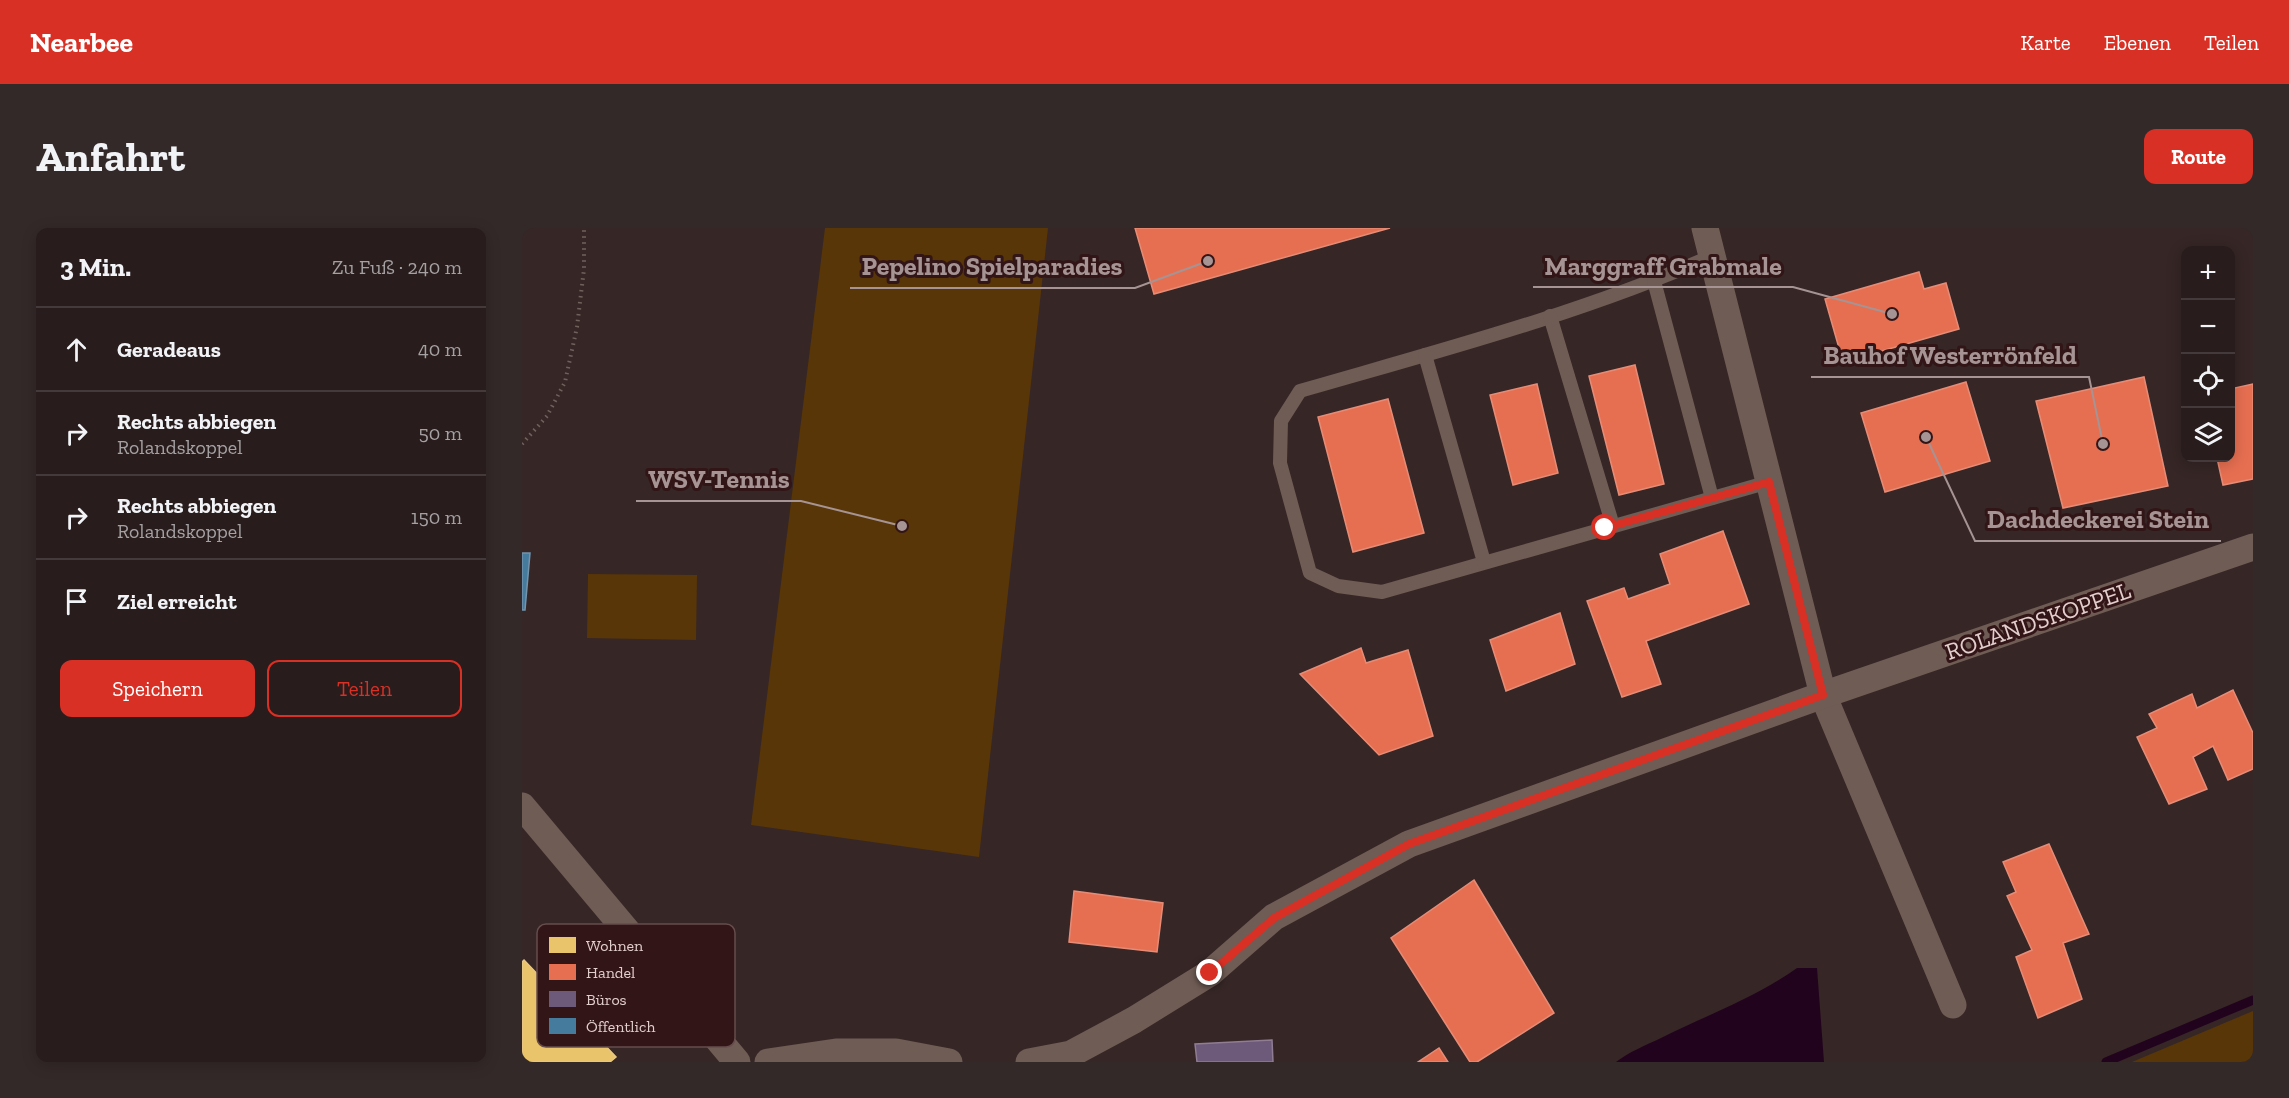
<!DOCTYPE html>
<html lang="de">
<meta charset="utf-8">
<style>
body{margin:0;font-family:"Zilla Slab",serif;background:#342929;color:#f1f3f6}
.controls{position:absolute;right:18px;top:18px;display:grid;overflow:hidden;border-radius:12px;box-shadow:0 3px 15px #0003}
.controls button{width:54px;height:54px;display:grid;place-items:center;padding:0;border:0;border-bottom:2px solid #443a3b;background:#281c1c;color:#f1f3f6;font:30px sans-serif}
.stop{position:absolute;width:18px;height:18px;margin:-14px;border:4px solid #d93025;border-radius:50%;background:#fff}
.stop.end{background:#d93025;border-color:#fff;box-shadow:0 2px 6px #0008}
.list{margin:0;padding:0;list-style:none}
h2{display:flex;justify-content:space-between;align-items:center;height:78px;margin:0;padding:0 24px;font-size:26px}
h2 small{font-size:20px;font-weight:400;color:#a5a1a3}
.list li{display:grid;grid-template-columns:39px 1fr auto;gap:18px;align-items:center;box-sizing:border-box;height:84px;padding:0 24px;border-top:2px solid #443a3b}
.list b{display:block;font-size:22px;white-space:nowrap}
.list p{margin:0;font-size:20px;white-space:nowrap;color:#a5a1a3}
.list em{font-size:20px;font-style:normal;color:#a5a1a3}
.actions{display:flex;gap:12px;padding:18px 24px}
.actions a{flex:1;padding:14px 0;border:2px solid #d93025;border-radius:12px;text-align:center;font-size:21px;color:#d93025}
.actions .main{background:#d93025;color:#fff}
.icon{flex:none;width:33px;height:33px;fill:none;stroke:currentColor;stroke-width:2;stroke-linecap:round;stroke-linejoin:round}
.map{position:relative;flex:none;width:1731px;height:834px;overflow:hidden;border-radius:12px}
header{display:flex;align-items:center;gap:36px;box-sizing:border-box;height:84px;padding:0 30px;background:#d93025;color:#fff}
header strong{font-size:28px}
nav{display:flex;gap:33px;margin-inline-start:auto;font-size:21px}
.intro{display:flex;align-items:center;justify-content:space-between;box-sizing:border-box;height:144px;padding:0 36px}
h1{margin:0;font-size:42px}
.button{padding:15px 27px;border-radius:12px;background:#d93025;color:#fff;font-size:21px;font-weight:700}
main{display:flex;gap:36px;padding:0 36px}
aside{flex:1;background:#281c1c;border-radius:12px;box-shadow:0 3px 15px #0003}
.map>svg:first-child{display:block}
.green{fill:#583608}
.water{fill:#22031e}
.homes{fill:#e9c46a;stroke:#e7c788;stroke-width:1.5}
.shops{fill:#e76f51;stroke:#e68c76;stroke-width:1.5}
.offices{fill:#6d597a;stroke:#907c93;stroke-width:1.5}
.public{fill:#457b9d;stroke:#7494ac;stroke-width:1.5}
.lines{fill:none;stroke-linecap:round;stroke-linejoin:round}
.stream{stroke:#22031e;stroke-width:9}
.path{stroke:#71615d;stroke-width:4;stroke-dasharray:1.5 4.5;stroke-linecap:butt}
.service{stroke:#6f5c55;stroke-width:14}
.minor{stroke:#6f5c55;stroke-width:27}
.route{stroke:#d93025;stroke-width:8}
.labels{text-anchor:middle;stroke-width:6;stroke-linejoin:round;paint-order:stroke}
.street-label{font-size:24px;fill:#e3cece;stroke:#321516}
.key{fill:#321516;stroke:#674c4d;stroke-width:1.5}
.key-label{font-size:16px;fill:#e3cece}
.leader{fill:none;stroke:#a69393;stroke-width:2}
.callout-dot{fill:#a69393;stroke:#321516;stroke-width:2}
.callout-label{font-size:26px;text-anchor:middle;font-weight:bold;fill:#a69393;stroke:#321516;stroke-width:6;stroke-linejoin:round;paint-order:stroke}
</style>
<header>
<strong>Nearbee</strong>
<nav><a>Karte</a><a>Ebenen</a><a>Teilen</a></nav>
</header>
<div class="intro"><h1>Anfahrt</h1><a class="button">Route</a></div>
<main>
<aside>
<h2>3 Min.<small>Zu Fuß · 240 m</small></h2>
<ul class="list">
<li><svg class="icon" aria-label="ahead" viewBox="0 0 24 24"><path d="M12 20V5M6 11l6-6 6 6"/></svg><div><b>Geradeaus</b></div><em>40 m</em></li>
<li><svg class="icon" aria-label="right" viewBox="0 0 24 24"><path d="M7 20v-9h11M14 6l5 5-5 5"/></svg><div><b>Rechts abbiegen</b><p>Rolandskoppel</p></div><em>50 m</em></li>
<li><svg class="icon" aria-label="right" viewBox="0 0 24 24"><path d="M7 20v-9h11M14 6l5 5-5 5"/></svg><div><b>Rechts abbiegen</b><p>Rolandskoppel</p></div><em>150 m</em></li>
<li><svg class="icon" aria-label="arrive" viewBox="0 0 24 24"><path d="M6 21V4h12l-3 4 3 4H6"/></svg><div><b>Ziel erreicht</b></div></li>
</ul>
<div class="actions"><a class="main">Speichern</a><a>Teilen</a></div>
</aside>
<div class="map">
<svg width="1731" height="834" viewBox="0 0 1731 834">
<rect width="100%" height="100%" fill="#362626"/>
<g class="green">
<path d="M303 0H526L457 629 229 597Z"/>
<path d="M66 346 175 347 174 412 65 410Z"/>
<path d="M1731 783V834H1610Z"/>
</g>
<path class="water" d="M1275 740H1295L1302 834H1094C1107 824 1124 817 1139 810 1185 787 1233 770 1275 740Z"/>
<path class="homes" d="M2 732 94 829 88 834H3L0 831V734Z"/>
<g class="shops">
<path d="M613 0H868L632 66Z"/>
<path d="M1397 44 1402 61 1424 55 1437 101 1321 134 1303 71Z"/>
<path d="M1113 137 1142 256 1097 267 1067 148Z"/>
<path d="M1622 149 1646 258 1541 280 1514 173Z"/>
<path d="M1444 154 1468 233 1363 264 1339 185Z"/>
<path d="M1015 156 1036 245 991 257 968 167Z"/>
<path d="M1731 156V251L1701 257 1695 230H1708V161Z"/>
<path d="M866 171 902 305 831 324 796 189Z"/>
<path d="M1201 303 1227 376 1124 413 1139 456 1100 469 1065 373 1102 360 1106 371 1148 356 1138 326Z"/>
<path d="M1038 385 1053 436 984 463 968 412Z"/>
<path d="M839 420 844 435 886 422 911 508 857 527 778 446Z"/>
<path d="M1711 462 1731 505V541L1706 552 1691 518 1671 529 1685 561 1647 576 1615 509 1635 500 1627 486 1670 466 1675 480Z"/>
<path d="M1527 616 1567 706 1541 715 1560 771 1516 790 1494 729 1510 722 1485 668 1494 664 1481 634Z"/>
<path d="M952 652 1032 785 955 834H948L869 710Z"/>
<path d="M552 663 641 675 635 724 547 714Z"/>
<path d="M917 820 926 834H896Z"/>
</g>
<path class="offices" d="M750 812 751 834H675L673 816Z"/>
<path class="public" d="M0 325H8L3 382H0Z"/>
<g class="lines">
<path class="stream" d="M1584 834 1731 772"/>
<path class="path" d="M0 216 25 188 43 154 55 99 62 41V0"/>
<g class="service">
<path d="M1190 28C1058 86 916 123 778 163L759 193 758 235 788 345 816 358 860 364 1247 254"/>
<path d="M1132 53 1190 270"/>
<path d="M1028 88 1091 298"/>
<path d="M903 127 962 334"/>
</g>
<g class="minor">
<path d="M1183 0 1301 467 1431 777"/>
<path d="M0 578 215 834"/>
<path d="M246 834 314 824H374L427 834"/>
<path d="M507 834 549 826 612 792 688 745 752 689 887 616 1301 467 1731 319"/>
</g>
</g>
<g class="lines">
<path class="route" d="M688 745 752 690 887 616 1301 467 1247 254 1083 300"/>
</g>
<g class="labels">
<g class="street-label">
<text transform="translate(1516 393) rotate(-19)" y="8">ROLANDSKOPPEL</text>
</g>
</g>
<rect x="15" y="696" width="198" height="123" rx="9" class="key"/>
<rect x="27" y="709" width="27" height="16" fill="#e9c46a"/>
<rect x="27" y="736" width="27" height="16" fill="#e76f51"/>
<rect x="27" y="763" width="27" height="16" fill="#6d597a"/>
<rect x="27" y="790" width="27" height="16" fill="#457b9d"/>
<g class="key-label">
<text x="64" y="723">Wohnen</text>
<text x="64" y="750">Handel</text>
<text x="64" y="777">Büros</text>
<text x="64" y="804">Öffentlich</text>
</g>
<path class="leader" d="M1370 86L1271 59H1011M686 33L613 60H328M1581 216L1567 149H1289M380 298L279 273H114M1404 209L1453 313H1699"/>
<g class="callout-dot">
<circle cx="1370" cy="86" r="6"/>
<circle cx="686" cy="33" r="6"/>
<circle cx="1581" cy="216" r="6"/>
<circle cx="380" cy="298" r="6"/>
<circle cx="1404" cy="209" r="6"/>
</g>
<g class="callout-label">
<text x="1141" y="47">Marggraff Grabmale</text>
<text x="470" y="47">Pepelino Spielparadies</text>
<text x="1428" y="136">Bauhof Westerrönfeld</text>
<text x="197" y="260">WSV-Tennis</text>
<text x="1576" y="300">Dachdeckerei Stein</text>
</g>
</svg>
<div class="controls">
<button>+</button>
<button>−</button>
<button><svg class="icon" aria-label="locate" viewBox="0 0 24 24"><circle cx="12" cy="12" r="6"/><path d="M12 2v4M12 18v4M2 12h4M18 12h4"/></svg></button>
<button><svg class="icon" aria-label="layers" viewBox="0 0 24 24"><path d="M12 4l9 5-9 5-9-5zM3 14l9 5 9-5"/></svg></button>
</div>
<div class="stop" style="left:1083px;top:300px"></div>
<div class="stop end" style="left:688px;top:745px"></div>
</div>
</main>
